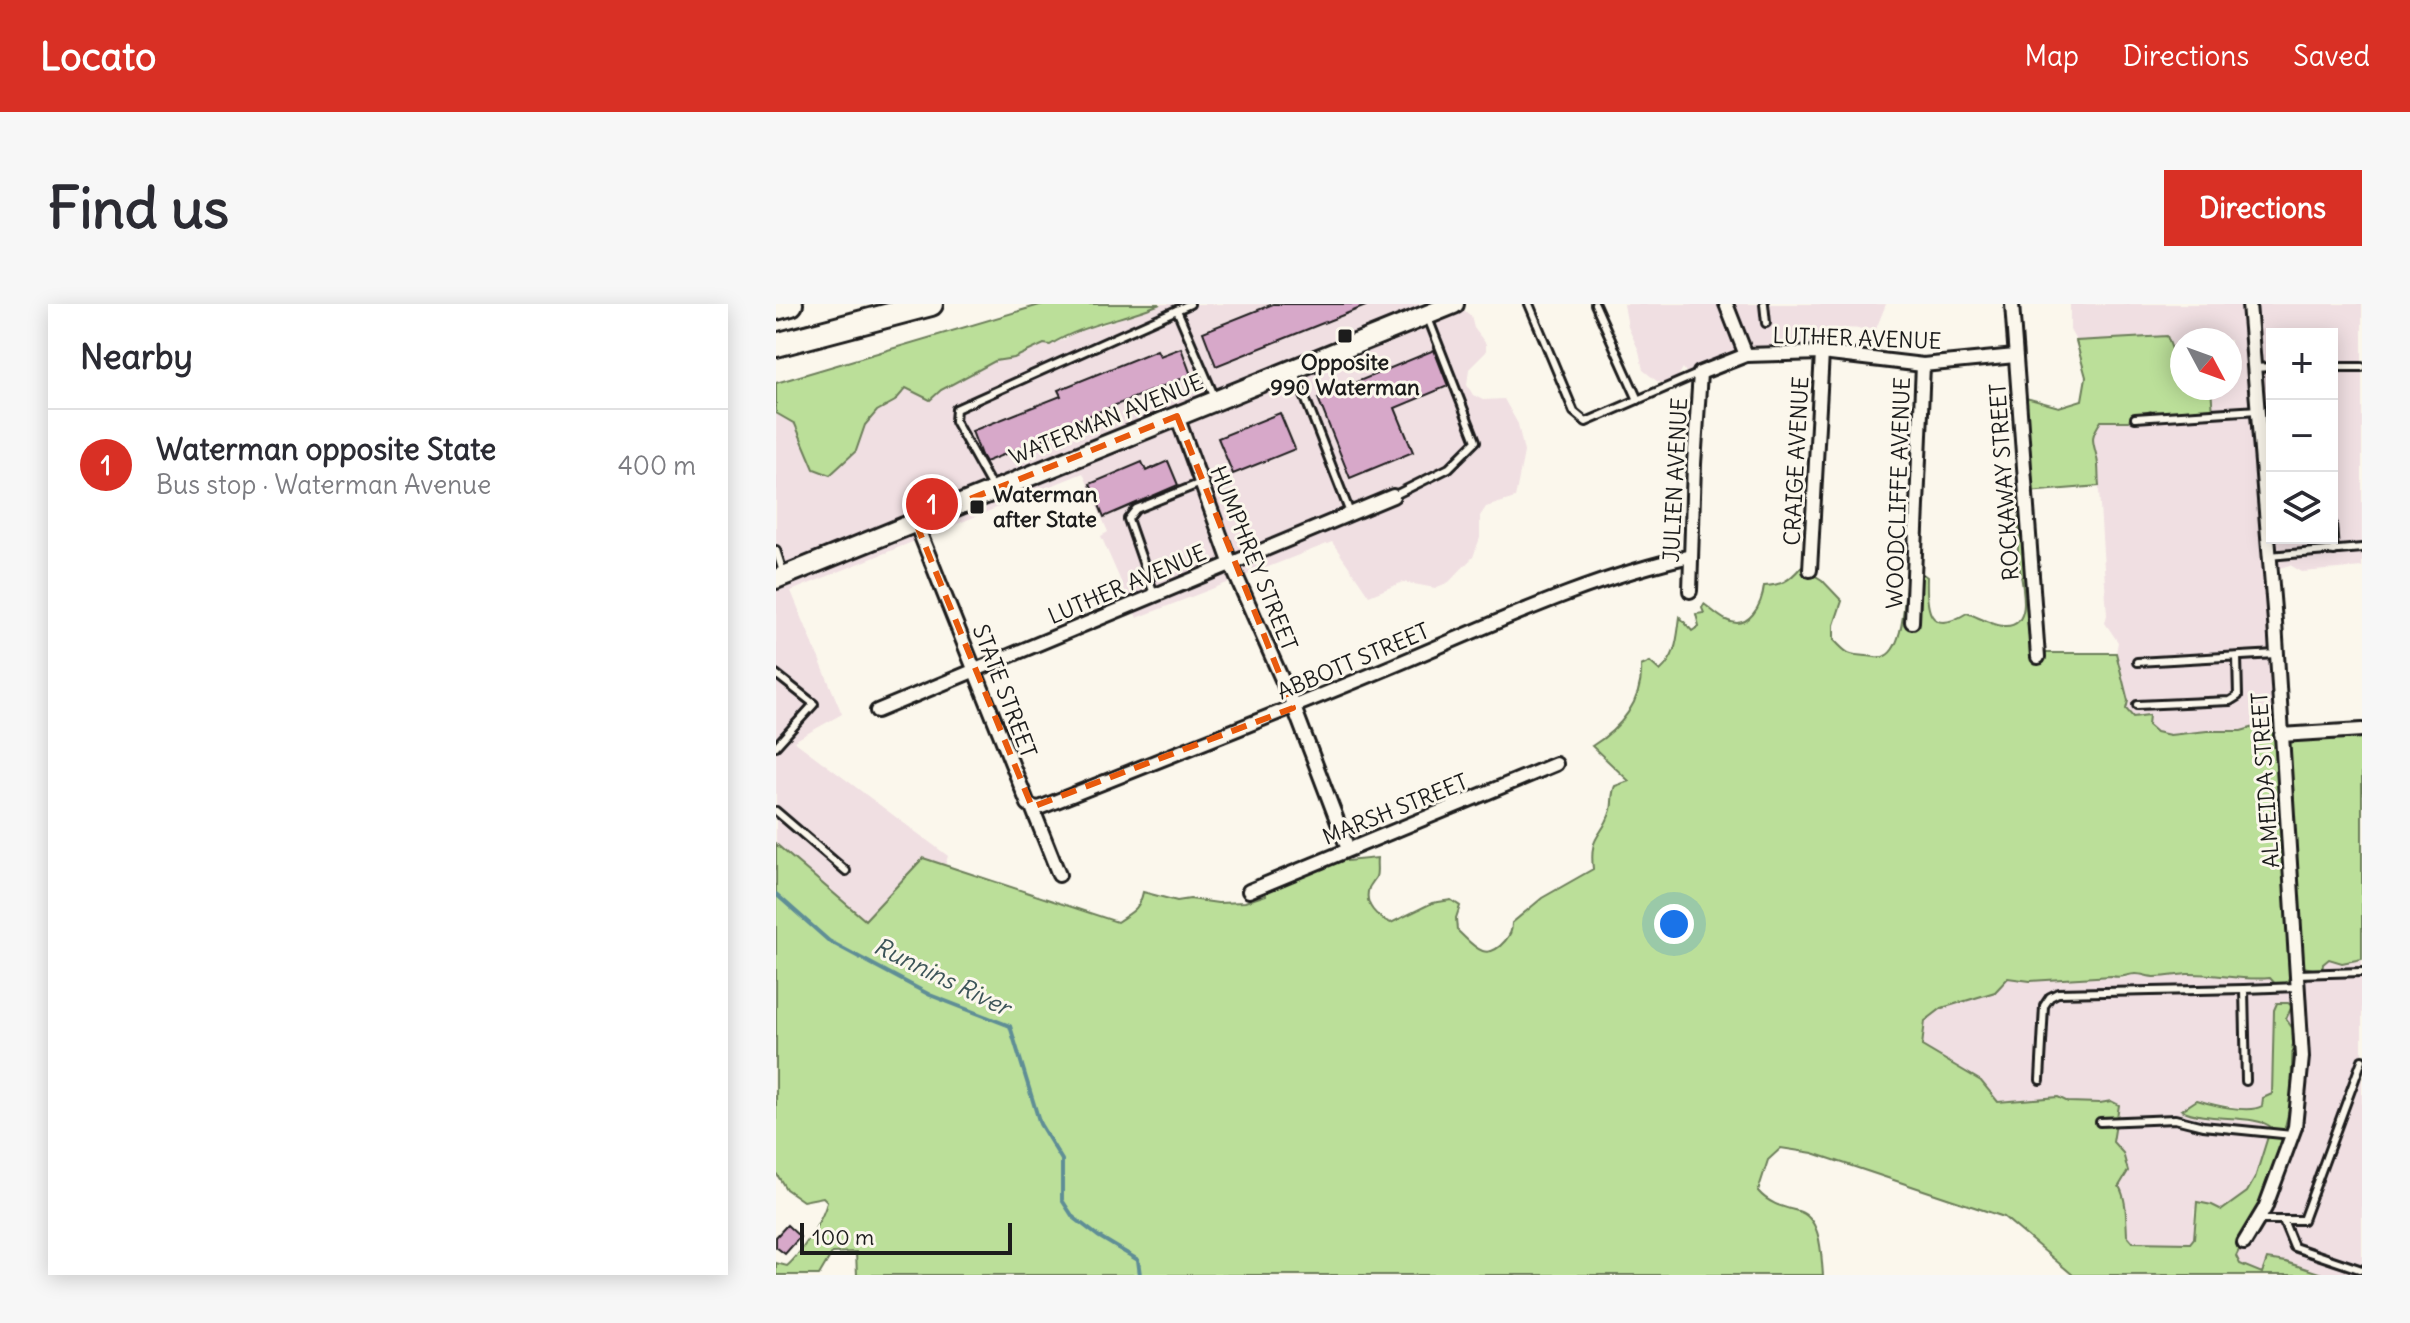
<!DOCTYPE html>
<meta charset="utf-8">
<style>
body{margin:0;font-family:Delius,sans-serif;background:#f7f7f7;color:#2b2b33}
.controls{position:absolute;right:24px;top:24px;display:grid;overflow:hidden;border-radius:0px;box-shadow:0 4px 20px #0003}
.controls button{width:72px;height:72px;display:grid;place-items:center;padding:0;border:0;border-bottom:2px solid #e1e1e2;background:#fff;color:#2b2b33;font:40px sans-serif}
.compass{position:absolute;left:1394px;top:24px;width:72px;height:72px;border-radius:50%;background:#fff;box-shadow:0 4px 20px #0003;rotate:131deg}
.scale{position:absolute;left:24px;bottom:20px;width:212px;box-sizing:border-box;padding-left:8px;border:4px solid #1c1c1c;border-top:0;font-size:22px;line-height:28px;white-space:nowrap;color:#1c1c1c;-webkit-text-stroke:6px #fbf7ec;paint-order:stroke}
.you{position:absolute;left:898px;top:620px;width:28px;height:28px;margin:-20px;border:6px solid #fff;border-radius:50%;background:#1a73e8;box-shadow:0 0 0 12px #1a73e833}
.badge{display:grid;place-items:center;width:52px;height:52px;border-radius:50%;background:#d93025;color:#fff;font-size:26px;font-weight:700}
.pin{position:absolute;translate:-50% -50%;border:4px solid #fff;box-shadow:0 2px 8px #0006}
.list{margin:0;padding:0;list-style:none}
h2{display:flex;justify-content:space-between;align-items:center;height:104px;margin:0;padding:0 32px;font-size:34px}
h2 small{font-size:26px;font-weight:400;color:#7c7c81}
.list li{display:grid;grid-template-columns:52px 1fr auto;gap:24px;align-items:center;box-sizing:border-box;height:112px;padding:0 32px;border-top:2px solid #e1e1e2}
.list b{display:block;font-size:30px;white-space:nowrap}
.list p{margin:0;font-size:26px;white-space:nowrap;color:#7c7c81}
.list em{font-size:26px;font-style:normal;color:#7c7c81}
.icon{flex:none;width:44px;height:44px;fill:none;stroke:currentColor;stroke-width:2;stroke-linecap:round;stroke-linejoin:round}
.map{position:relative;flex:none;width:1586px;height:971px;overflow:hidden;border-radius:0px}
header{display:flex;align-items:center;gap:48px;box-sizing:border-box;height:112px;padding:0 40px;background:#d93025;color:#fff}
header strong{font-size:38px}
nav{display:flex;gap:44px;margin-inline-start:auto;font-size:28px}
.intro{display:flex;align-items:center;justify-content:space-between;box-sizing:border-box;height:192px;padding:0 48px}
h1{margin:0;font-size:56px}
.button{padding:20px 36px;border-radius:0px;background:#d93025;color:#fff;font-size:28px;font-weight:700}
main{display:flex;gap:48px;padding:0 48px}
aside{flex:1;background:#fff;border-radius:0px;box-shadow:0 4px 20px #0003}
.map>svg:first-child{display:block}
.built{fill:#f0dfe2;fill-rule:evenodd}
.green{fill:#bbdf99;stroke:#6c7e5a;stroke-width:2}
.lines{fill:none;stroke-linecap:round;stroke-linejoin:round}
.stream{stroke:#5f8e96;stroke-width:4}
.building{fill:#d7a8c9;stroke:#1c1c1c;stroke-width:2}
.lane-casing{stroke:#1c1c1c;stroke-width:12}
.street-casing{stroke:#1c1c1c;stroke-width:18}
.secondary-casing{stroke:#1c1c1c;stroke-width:24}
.highway-casing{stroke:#1c1c1c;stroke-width:28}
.lane{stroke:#fbf7ec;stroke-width:6}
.street{stroke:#fbf7ec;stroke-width:12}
.secondary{stroke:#fbf7ec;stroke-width:18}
.highway{stroke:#fbf7ec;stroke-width:22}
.marked{fill:none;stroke:#e8590c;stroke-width:6;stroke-dasharray:16 10;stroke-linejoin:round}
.poi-dot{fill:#1c1c1c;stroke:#fbf7ec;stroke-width:3}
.labels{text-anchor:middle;stroke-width:6;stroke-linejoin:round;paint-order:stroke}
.street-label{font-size:22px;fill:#1c1c1c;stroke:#fbf7ec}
.poi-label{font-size:22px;font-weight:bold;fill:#1c1c1c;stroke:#fbf7ec}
.water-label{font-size:24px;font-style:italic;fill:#3d5559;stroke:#fbf7ec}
</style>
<header>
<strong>Locato</strong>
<nav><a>Map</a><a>Directions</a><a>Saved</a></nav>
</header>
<div class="intro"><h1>Find us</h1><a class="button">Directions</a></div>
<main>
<aside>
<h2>Nearby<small></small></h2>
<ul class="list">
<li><span class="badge">1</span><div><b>Waterman opposite State</b><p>Bus stop · Waterman Avenue</p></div><em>400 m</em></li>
</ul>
</aside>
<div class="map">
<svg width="1586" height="971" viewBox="0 0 1586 971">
<rect width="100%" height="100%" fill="#fbf7ec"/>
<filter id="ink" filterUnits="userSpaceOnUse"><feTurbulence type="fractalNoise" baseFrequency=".0125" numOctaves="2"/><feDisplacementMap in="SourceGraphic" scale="16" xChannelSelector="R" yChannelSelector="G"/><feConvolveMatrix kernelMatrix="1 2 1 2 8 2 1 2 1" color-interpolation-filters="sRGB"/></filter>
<g filter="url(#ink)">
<g class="built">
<path d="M384 0H681L695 12 698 24 710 40V48L693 65 691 81 697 91 707 96 728 95 742 120 748 148 739 194 710 203 704 212V234L697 253 673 278 659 284 627 278 593 292 556 238 361 314 325 232 332 228 307 169 15 287 66 410 18 437 172 552 169 561 147 554 90 617 0 540V109L19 120 29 137 33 156 54 171 80 147 89 121 101 107 119 97 130 84 154 96 164 86 219 57 238 54 268 40 274 41 289 35 304 24 323 22Z"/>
<path d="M848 0H1110L1100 25 1056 24 1033 50 996 49 927 70 922 101 914 102V74L907 64 901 74 891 80 882 78 867 66 863 47 852 23Z"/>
<path d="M1294 0H1586V263L1526 268 1514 261 1500 265 1505 416 1465 427H1431L1394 431 1380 428 1372 421 1370 411 1363 414 1357 413 1350 405 1352 397 1340 349 1342 338 1329 319 1331 311 1321 155 1315 139 1318 127 1325 117H1352L1374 107 1388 114 1437 109 1435 84H1454V36H1406V70H1404L1398 65 1397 48 1391 32 1300 37 1294 26ZM1496 30H1556V234H1496Z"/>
<path d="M1516 651 1546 667 1547 660 1553 655 1566 659 1586 655V971H1547L1510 958 1491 956 1487 970 1464 960 1460 952 1510 851 1504 842 1515 799 1516 725 1510 715 1516 702 1498 706 1496 791 1486 802 1480 806 1469 805 1421 796 1427 811 1474 818 1488 816 1495 822 1479 874 1471 888 1446 907 1436 901 1418 905V934L1414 939 1356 938 1351 931 1352 916 1347 906V894L1343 882 1352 866 1347 849 1337 838 1343 801 1335 797 1324 799 1292 798 1282 793 1222 798 1205 777 1146 742 1149 718 1166 704 1219 688 1232 674 1241 676 1336 672 1345 675 1360 670H1414L1423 672 1451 671 1476 676 1494 674 1500 679 1513 674V655Z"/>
</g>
<g class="green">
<path d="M267 0H384C348 15 307 20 274 41L268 40 238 54 219 57 165 86 154 96 130 84 119 97 101 107 89 121 80 147 54 171 38 165 19 120 0 109V79Z"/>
<path d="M1391 32 1397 48 1398 65 1406 70V84H1435L1437 109C1414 111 1395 118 1374 107L1352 117H1325C1313 135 1317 136 1321 154 1323 163 1322 173 1323 182L1252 188 1246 96 1250 94 1283 103 1306 96 1310 73 1300 37Z"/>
<path d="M1250 208 1264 349H1340L1352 397 1350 405 1357 413 1373 411 1372 421 1380 428 1394 431 1431 427H1465L1502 416 1507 427 1586 426V655L1566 659 1553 655 1547 660 1546 667 1523 662 1516 652 1513 655V674L1510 680 1502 683 1494 674C1466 677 1438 669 1411 670 1401 671 1390 673 1379 673 1373 673 1366 670 1360 670 1351 670 1346 675 1336 672L1254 677 1232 674 1219 688 1166 704 1149 717 1146 742 1205 777 1222 798 1282 793 1292 798 1324 799 1335 797 1343 801 1337 838 1347 849 1352 867 1343 882C1351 896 1350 915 1351 931L1357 938 1414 939 1418 934 1421 898 1436 901 1446 906 1471 888 1479 874 1495 823C1480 810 1429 818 1406 806L1421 796C1437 801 1473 810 1486 802L1487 794 1496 790 1498 706 1501 699H1512L1516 702 1510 715 1517 725 1515 799 1504 842 1510 851 1460 952 1464 960 1486 969 1491 955 1510 958 1549 971H1297L1228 913 1037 849 1005 844 992 856 982 887C993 900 1007 903 1022 907 1046 914 1045 951 1047 971H81L80 948 56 949 43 971H0V959L11 962C23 952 49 913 51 897L47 893 27 897 10 885 0 869V540L89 616 147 554 341 618C355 608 363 607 367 588L401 597 414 595 442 599 469 598 490 591V581L570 549 571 557 601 554C600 561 602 567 600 573 599 575 593 583 593 584 587 601 602 614 615 619L656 599 675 596 684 602 680 614 681 626C697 641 709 660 729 637 734 631 736 627 736 619L766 594 817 565C813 529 826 535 835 506 837 498 835 490 839 482L853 477 816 442C845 424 867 397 865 362L874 358 884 367C901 352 901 334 904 313L916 327 923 322 920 310 928 309 926 304 928 300C935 305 942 312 950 316 973 328 986 300 988 282 1006 281 1013 277 1025 263L1046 276 1066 297 1058 321V336C1071 350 1072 351 1091 352 1097 352 1104 355 1109 352 1129 343 1129 287 1131 267L1144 268 1151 273C1150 305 1152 333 1191 309 1202 313 1216 321 1227 322 1262 325 1243 270 1242 253 1241 240 1244 229 1241 216L1244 210Z"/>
</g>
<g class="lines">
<path class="stream" d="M0 590 53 637 154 691 234 722 264 820 286 856V896L297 913 322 932 362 956 364 971"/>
</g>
<g class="building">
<path d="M497 0H592V1L440 62 427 28Z"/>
<path d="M405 44 415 71 297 118 298 123 209 158 205 151 196 127 285 92 282 86 381 46 384 52Z"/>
<path d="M658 46 672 82 619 104 637 148 574 174 542 94Z"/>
<path d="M504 109 519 145 457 170 442 134Z"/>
<path d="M392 157 402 181 328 213 314 180 366 158 370 167Z"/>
<path d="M11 921 24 933 9 950 0 943V933Z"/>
</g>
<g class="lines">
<g class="lane-casing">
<g id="lane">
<path d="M753 0 798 108 810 118 924 69"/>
<path d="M819 0 862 96"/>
<path d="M988 0 990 19"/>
<path d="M401 6 439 94"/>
<path d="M1556 63H1586"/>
<path d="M1478 64 1496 63"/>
<path d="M519 68 574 209"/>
<path d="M1359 114 1482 106"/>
<path d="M216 183 179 117 180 105 414 0"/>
<path d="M617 192 673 164 700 137 652 14"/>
<path d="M1556 219 1558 247"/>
<path d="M0 246 7 268"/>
<path d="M1493 252 1586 244"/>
<path d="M378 290 352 215 360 205 425 179"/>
<path d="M1361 358 1500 350"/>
<path d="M0 370 38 400 0 442"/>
<path d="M1361 401 1454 397 1462 392 1461 353"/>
<path d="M0 507 70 567"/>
<path d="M1521 670 1586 668"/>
<path d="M1264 776 1268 702 1274 693 1282 689 1468 685"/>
<path d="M1470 777 1468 685 1522 683"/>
<path d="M1324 818 1399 815 1427 822 1516 831"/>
<path d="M1482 916H1527L1586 756"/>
<path d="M1507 916 1518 943 1586 966"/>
</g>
</g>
<g class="street-casing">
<g id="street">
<path d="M950 0 970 51"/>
<path d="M1236 0 1262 353"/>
<path d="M401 112 454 258 516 398 572 545"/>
<path d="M139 217 252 500 256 503 283 571"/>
<path d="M1034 266 1046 49"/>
<path d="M914 287 918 160 924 69 970 51 1046 49 1147 61 1239 52"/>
<path d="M1136 318 1147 61"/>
<path d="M101 407 617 192"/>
<path d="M1505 431 1586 426"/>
<path d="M256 503 263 504C382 457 501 410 619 361 715 321 813 274 915 252"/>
<path d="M473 587 780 460"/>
<path d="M1468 939 1489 904 1519 823 1526 753 1499 318 1473 0"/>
</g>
</g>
<g class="secondary-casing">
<path id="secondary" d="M0 275 678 0"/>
</g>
<g class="highway-casing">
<g id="highway">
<path d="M0 4 15 0"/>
<path d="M0 41 155 0"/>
</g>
</g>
<use href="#lane" class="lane"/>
<use href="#street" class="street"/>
<use href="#secondary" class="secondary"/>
<use href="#highway" class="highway"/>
</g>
</g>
<path class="marked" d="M401 112 517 404 256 503 139 217Z"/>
<g class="poi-dot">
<rect x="561" y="24" width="16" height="16" rx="4"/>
<rect x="193" y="195" width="16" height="16" rx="4"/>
</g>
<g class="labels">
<g class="street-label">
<text transform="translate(1081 34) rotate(2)" y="8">LUTHER AVENUE</text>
<text transform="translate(330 115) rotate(-22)" y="8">WATERMAN AVENUE</text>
<text transform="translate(1020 157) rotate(-87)" y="8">CRAIGE AVENUE</text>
<text transform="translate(899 176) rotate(-87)" y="8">JULIEN AVENUE</text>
<text transform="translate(1228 178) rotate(-94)" y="8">ROCKAWAY STREET</text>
<text transform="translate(1122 189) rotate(-88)" y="8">WOODCLIFFE AVENUE</text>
<text transform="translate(478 254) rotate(68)" y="8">HUMPHREY STREET</text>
<text transform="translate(351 280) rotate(-23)" y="8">LUTHER AVENUE</text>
<text transform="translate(577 357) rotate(-23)" y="8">ABBOTT STREET</text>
<text transform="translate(229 387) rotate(69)" y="8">STATE STREET</text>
<text transform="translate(1489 476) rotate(-94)" y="8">ALMEIDA STREET</text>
<text transform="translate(619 505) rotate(-22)" y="8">MARSH STREET</text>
</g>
<g class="poi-label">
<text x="569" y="66">Opposite<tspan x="569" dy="25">990 Waterman</tspan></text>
<text x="217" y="198" text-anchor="start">Waterman<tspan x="217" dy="25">after State</tspan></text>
</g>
<g class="water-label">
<text transform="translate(166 673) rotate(26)" y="8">Runnins River</text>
</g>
</g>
</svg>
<div class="controls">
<button>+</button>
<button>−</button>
<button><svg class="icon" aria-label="layers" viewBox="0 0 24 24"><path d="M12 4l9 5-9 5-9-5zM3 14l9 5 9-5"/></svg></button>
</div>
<svg class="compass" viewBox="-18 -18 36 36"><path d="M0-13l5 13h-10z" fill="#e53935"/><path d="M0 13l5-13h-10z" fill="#7c7c81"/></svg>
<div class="scale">100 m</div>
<div class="you"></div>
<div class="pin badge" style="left:156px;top:200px">1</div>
</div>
</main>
